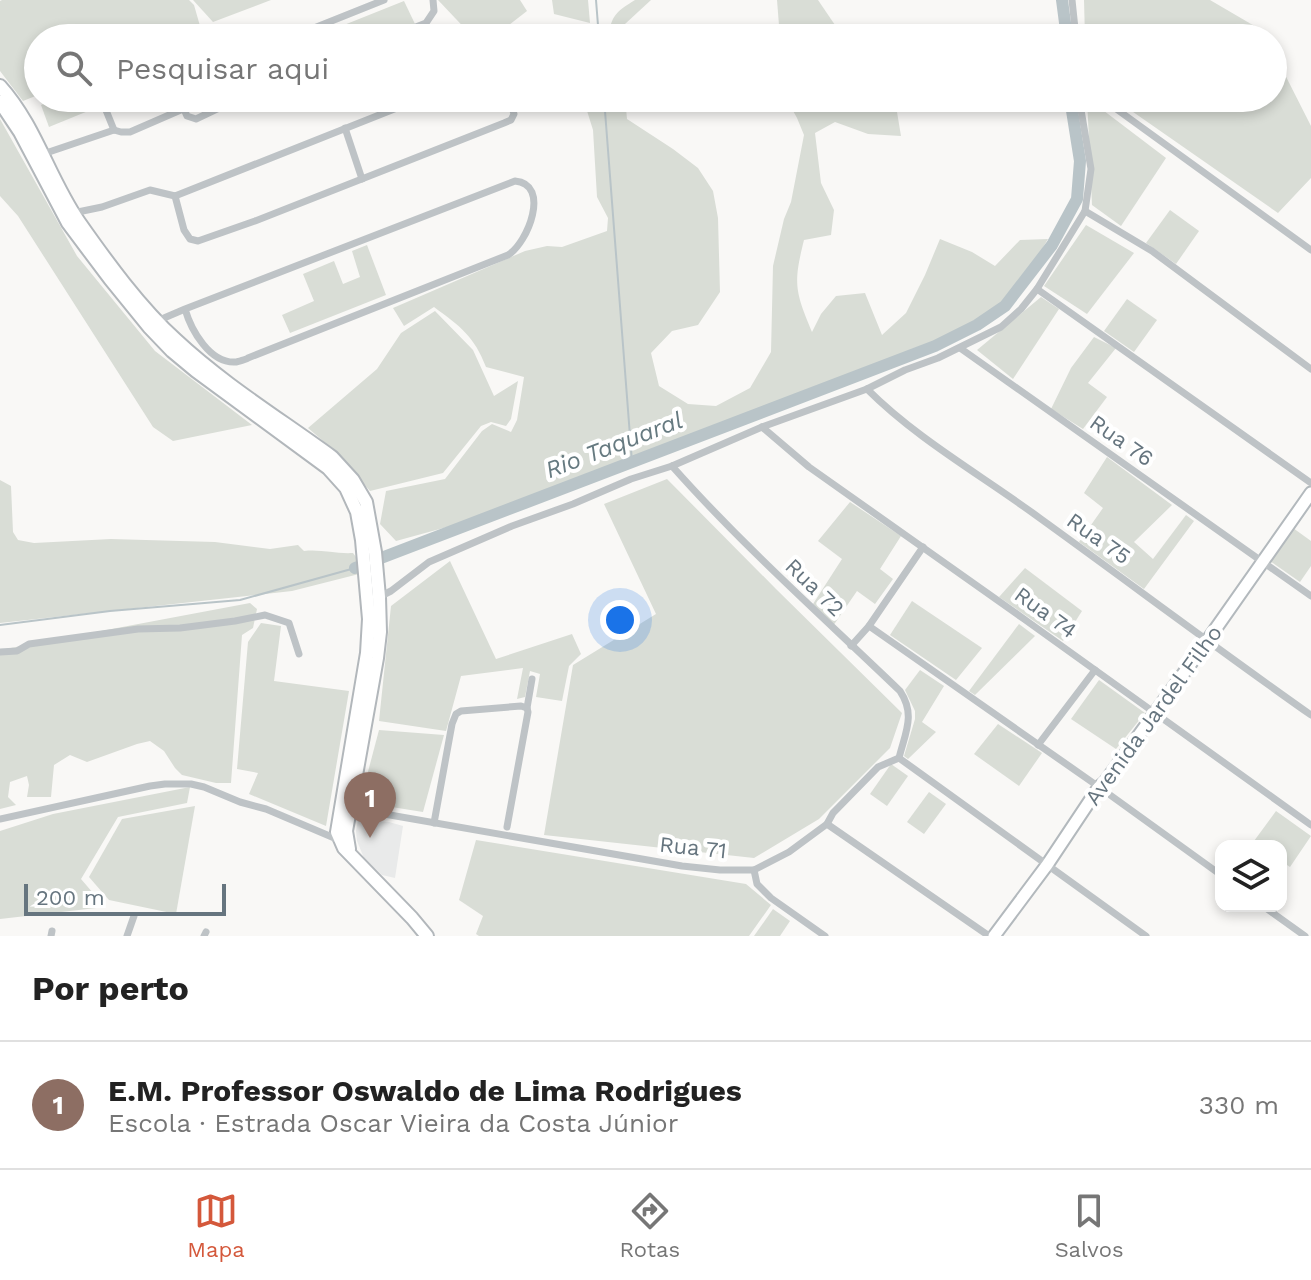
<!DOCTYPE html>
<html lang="pt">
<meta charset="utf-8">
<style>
body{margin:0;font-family:"Work Sans",sans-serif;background:#f6f6f6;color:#222}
.controls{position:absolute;right:24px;bottom:24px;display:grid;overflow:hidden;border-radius:16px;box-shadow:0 4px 12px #0003}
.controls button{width:72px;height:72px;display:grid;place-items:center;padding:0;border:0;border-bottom:2px solid #e0e0e0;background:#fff;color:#222;font:40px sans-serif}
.scale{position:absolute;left:24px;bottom:20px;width:202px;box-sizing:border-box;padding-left:8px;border:4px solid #66757f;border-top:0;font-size:22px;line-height:28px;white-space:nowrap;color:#66757f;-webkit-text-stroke:6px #fff;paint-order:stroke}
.you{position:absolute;left:620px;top:620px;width:28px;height:28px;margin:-20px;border:6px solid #fff;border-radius:50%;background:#1a73e8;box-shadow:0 0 0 12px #1a73e833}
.badge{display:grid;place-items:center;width:52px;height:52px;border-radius:50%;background:#d4583b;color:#fff;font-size:26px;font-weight:700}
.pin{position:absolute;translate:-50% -66px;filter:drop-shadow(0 2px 4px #0008)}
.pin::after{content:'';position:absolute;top:42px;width:28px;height:24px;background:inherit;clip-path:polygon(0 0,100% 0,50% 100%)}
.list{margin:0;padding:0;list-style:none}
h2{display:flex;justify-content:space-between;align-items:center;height:104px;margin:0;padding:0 32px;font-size:34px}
h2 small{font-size:26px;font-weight:400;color:#767676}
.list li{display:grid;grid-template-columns:52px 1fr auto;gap:24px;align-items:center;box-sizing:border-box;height:128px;padding:0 32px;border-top:2px solid #e0e0e0}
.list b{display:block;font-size:30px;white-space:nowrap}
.list p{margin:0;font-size:26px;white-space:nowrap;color:#767676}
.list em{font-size:26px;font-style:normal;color:#767676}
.icon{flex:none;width:44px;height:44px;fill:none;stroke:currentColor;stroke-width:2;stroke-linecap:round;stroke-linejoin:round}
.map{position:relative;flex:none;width:1311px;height:936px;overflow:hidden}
.search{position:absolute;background:#fff;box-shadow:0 4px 12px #0003;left:24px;right:24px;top:24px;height:88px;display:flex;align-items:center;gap:20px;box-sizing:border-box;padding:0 28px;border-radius:44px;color:#767676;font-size:30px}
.sheet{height:232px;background:#fff}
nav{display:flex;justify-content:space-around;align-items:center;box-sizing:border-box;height:112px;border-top:2px solid #e0e0e0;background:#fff;font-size:22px;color:#767676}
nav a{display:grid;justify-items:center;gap:4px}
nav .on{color:#d4583b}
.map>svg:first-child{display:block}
.built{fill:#e9eaea}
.green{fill:#d9ddd6}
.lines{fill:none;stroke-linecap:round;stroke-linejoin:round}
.stream{stroke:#b9c4c8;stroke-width:2}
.river{stroke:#b9c4c8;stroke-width:12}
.secondary-casing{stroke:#b3b9bd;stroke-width:15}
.primary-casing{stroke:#b2b7bb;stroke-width:16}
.street{stroke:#bec3c6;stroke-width:7}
.secondary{stroke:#fff;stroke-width:11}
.primary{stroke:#fff;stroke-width:12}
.labels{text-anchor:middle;stroke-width:8;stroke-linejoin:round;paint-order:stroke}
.street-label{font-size:22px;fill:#66757f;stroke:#fff}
.water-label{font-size:24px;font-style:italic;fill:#667a80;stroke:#fff}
</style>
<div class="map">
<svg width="1311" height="936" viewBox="0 0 1311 936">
<rect width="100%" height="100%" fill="#f9f8f6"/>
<path class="built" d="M358 820 389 822 403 826 395 878 382 875 364 858 357 841 356 831Z"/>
<g class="green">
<path d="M2 0H189L194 5 200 26 173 38H38V95L23 101 0 71V1Z"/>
<path d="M193 0H271L213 22Z"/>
<path d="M438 0H520L527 11 500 32 488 38H482L473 37Z"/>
<path d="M552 0H588L590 23 554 14Z"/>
<path d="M635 0H651L625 24V38H609C610 16 617 11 635 0Z"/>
<path d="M777 0H818L837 28 827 38H780Z"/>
<path d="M1084 0H1210L1263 31 1267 38H1085Z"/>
<path d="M404 1 415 24 379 38H327L324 33Z"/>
<path d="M1273 51 1311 126V178L1278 213 1113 98H1273Z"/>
<path d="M58 98H89L93 109 49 127 41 105Z"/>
<path d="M583 98H599L605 104 606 98H625L627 119 673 149 698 168 713 191 718 218 720 292 698 325 672 331 651 353 659 386 688 404 716 406 750 388 771 352 773 266 784 219 791 202 804 135 797 118 786 98H886L897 112 901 136 868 134 835 122 815 133 821 183 834 210 831 235 804 240C793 284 795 291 812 332L821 314 836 296 865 293 882 335 906 313 925 275 940 239 972 252 995 266 1020 240 1048 239 1033 264 1002 303 975 325 614 471 541 493 469 521 396 541 380 524 386 491 445 479 482 431 492 424 511 432 517 420 524 377 486 367C474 336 461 327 434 307L404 326 393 308 525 251 547 246 562 247 607 231 608 218 597 197 593 130Z"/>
<path d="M1087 98 1166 158 1121 226 1092 205Z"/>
<path d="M0 119 77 256 155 351 252 425 173 441 153 427 18 216 0 196Z"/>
<path d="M1170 210 1199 231 1176 264 1146 243Z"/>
<path d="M1086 225 1134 253 1087 314 1044 286Z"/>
<path d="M367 245 386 295 290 333 282 315 314 301 303 274 334 261 343 284 360 277 352 251Z"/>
<path d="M1041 297 1059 309 1013 379 977 350Z"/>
<path d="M1127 299 1157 320 1134 352 1104 331Z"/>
<path d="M435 311 473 350 494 396 518 381 511 419 506 426 491 422 481 426 443 473 370 491 337 453 308 428 377 369 401 333Z"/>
<path d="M1094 337 1116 348 1088 383 1107 397 1083 429 1051 409 1071 368Z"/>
<path d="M1107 457 1172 505 1134 542 1153 559 1186 515 1194 521 1144 589 1079 542 1103 508 1084 493Z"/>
<path d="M667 479 776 589 902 713 890 748 819 819 754 858 544 835 573 665 656 614 604 504Z"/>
<path d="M0 480 11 486 13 532 18 540 34 543 111 539 215 542 270 549 298 545 304 551C321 549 335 554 353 553L356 557 359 574 292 591 0 623Z"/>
<path d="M850 502 901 536 880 569 893 579 875 604 857 591 833 626 813 604 842 559 818 541Z"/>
<path d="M1293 528 1311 541V566L1300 582 1270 561Z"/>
<path d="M450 561 496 659 572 634 581 654 569 666 562 701 536 697 540 674 530 671 525 697 517 699 523 668 461 676 446 731 379 721 391 606Z"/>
<path d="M1025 568 1082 611 1063 641 999 597Z"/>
<path d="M912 601 982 648 956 680 890 635Z"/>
<path d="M250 603 257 609 253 628 242 635 231 783H216L182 775 175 768 164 751 150 741 137 744 87 762 70 755 54 765 51 797H27L29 785 27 776 10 782 8 797 16 805 0 809V650Z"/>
<path d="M261 623 281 626 274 681 349 691 326 826 249 794 258 773 237 769 248 642Z"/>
<path d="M1019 624 1035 636 975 695 969 691Z"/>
<path d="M920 670 944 686 922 722 936 732 908 759 904 756 915 719V711L905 690Z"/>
<path d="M1099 680 1145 713 1116 749 1071 719Z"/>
<path d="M998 724 1042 753 1019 786 974 754Z"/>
<path d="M379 730 444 735 423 812 360 802Z"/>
<path d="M891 764 908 776 887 806 870 794Z"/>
<path d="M190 787 187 803 118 817 81 879 105 907 0 919V831L53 814Z"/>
<path d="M929 792 946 804 924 834 907 822Z"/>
<path d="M195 806 176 914 109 900 89 877 122 819Z"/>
<path d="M1276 811 1311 836 1290 867 1281 861V846H1260L1254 841Z"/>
<path d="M476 840 746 884 771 905 749 936H479L476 934 483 916 459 900Z"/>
<path d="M773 909 790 921 780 936H754Z"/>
</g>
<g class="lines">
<g class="stream">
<path d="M596 0 599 38"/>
<path d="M604 98 632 462"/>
<path d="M0 625 110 611 240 600 355 568"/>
</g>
<g class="river">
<path d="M1062 0 1067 38"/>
<path d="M355 568 935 346 977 325 1005 306 1052 245 1077 199 1080 161 1070 98"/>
</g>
<g class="secondary-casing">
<path id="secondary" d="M994 936 1047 865 1099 787 1105 782 1207 641 1311 493"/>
</g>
<g class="primary-casing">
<g id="primary">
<path d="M0 86C36 126 49 179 79 222 107 262 140 307 176 340 223 384 280 419 332 457L353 480 366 502 375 552 379 597 380 632 377 658 346 831 349 849"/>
<path d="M0 102 20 132 68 223 110 279 149 327 172 351 196 371 328 468 346 488 357 512 362 540 369 619 367 653 337 832 344 848 412 918 427 936"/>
</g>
</g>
<g class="street">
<path d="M1072 0 1076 38"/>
<path d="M289 38 384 0"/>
<path d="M388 38 426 23 434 11 433 0"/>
<path d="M101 98 114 130"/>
<path d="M179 98 187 116 196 119 240 98"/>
<path d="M1115 108 1311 250"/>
<path d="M345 128 362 179"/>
<path d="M43 154 114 130 121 132H130L183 109"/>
<path d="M175 196 184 230 190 239 198 241 255 221 504 123 511 120 514 114 509 98"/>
<path d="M1085 211 1152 251 1311 369"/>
<path d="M73 213 102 207 150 190 175 196 422 98"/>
<path d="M1037 289 1311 483"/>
<path d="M157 321 185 309 515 181C551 184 528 243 508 255L248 358C247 359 237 362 236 362 210 364 191 330 185 309"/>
<path d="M960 348 1311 596"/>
<path d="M867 389C918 440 983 476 1041 519 1131 584 1220 651 1311 715"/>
<path d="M762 427 809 467 1024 619 1311 825"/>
<path d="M672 466C743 546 823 617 900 691 916 715 905 733 899 758"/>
<path d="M379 597 391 591 429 562 512 526 573 504 631 479 672 466 762 427 867 389 905 370 938 358 1001 327 1021 309 1037 289 1085 211 1091 169 1079 98"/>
<path d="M869 626 1099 787 1221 875"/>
<path d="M851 646 869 626 923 547"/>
<path d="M0 652 17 651 29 644 138 629 180 628 235 621 265 615 289 623 299 654"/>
<path d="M527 708 532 679"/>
<path d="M1038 745 1095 670"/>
<path d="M899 758 1146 936"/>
<path d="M350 808 682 866 720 870H754L789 852 827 824 833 813 878 767 899 758"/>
<path d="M0 819 150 786 165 784H191L204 787 240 802 266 809 339 840"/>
<path d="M434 823 452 724 456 714 461 711 521 706 527 708 528 712 507 827"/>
<path d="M827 824 989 936"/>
<path d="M754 870 757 884 771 898 825 936"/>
<path d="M1263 906 1305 936"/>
<path d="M51 936 52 931"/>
<path d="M127 936 134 916"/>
<path d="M204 936 206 932"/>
</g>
<use href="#secondary" class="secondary"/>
<use href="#primary" class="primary"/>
</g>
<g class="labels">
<g class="street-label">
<text transform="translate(1122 440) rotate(35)" y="8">Rua 76</text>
<text transform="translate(1099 538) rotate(35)" y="8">Rua 75</text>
<text transform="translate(815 587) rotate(44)" y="8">Rua 72</text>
<text transform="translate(1046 612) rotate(36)" y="8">Rua 74</text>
<text transform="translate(1153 715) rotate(-54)" y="8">Avenida Jardel Filho</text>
<text transform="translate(693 847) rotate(6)" y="8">Rua 71</text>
</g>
<g class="water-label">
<text transform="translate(614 445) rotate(-21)" y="8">Rio Taquaral</text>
</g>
</g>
</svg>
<div class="controls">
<button><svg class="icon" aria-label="layers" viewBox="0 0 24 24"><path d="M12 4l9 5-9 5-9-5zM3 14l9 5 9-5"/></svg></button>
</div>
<div class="scale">200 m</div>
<div class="you"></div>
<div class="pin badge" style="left:370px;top:838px;background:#8d6e63">1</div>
<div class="search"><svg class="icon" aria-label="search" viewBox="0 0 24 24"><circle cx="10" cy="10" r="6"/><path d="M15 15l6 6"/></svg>Pesquisar aqui</div>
</div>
<section class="sheet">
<h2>Por perto<small></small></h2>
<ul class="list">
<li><span class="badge" style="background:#8d6e63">1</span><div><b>E.M. Professor Oswaldo de Lima Rodrigues</b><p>Escola · Estrada Oscar Vieira da Costa Júnior</p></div><em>330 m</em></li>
</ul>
</section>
<nav>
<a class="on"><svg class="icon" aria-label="map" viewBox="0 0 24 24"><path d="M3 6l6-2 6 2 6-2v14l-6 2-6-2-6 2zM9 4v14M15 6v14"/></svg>Mapa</a>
<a><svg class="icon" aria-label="directions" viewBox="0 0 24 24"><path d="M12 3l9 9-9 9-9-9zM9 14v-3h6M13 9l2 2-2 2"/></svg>Rotas</a>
<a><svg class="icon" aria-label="saved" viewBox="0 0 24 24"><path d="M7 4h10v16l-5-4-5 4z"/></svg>Salvos</a>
</nav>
